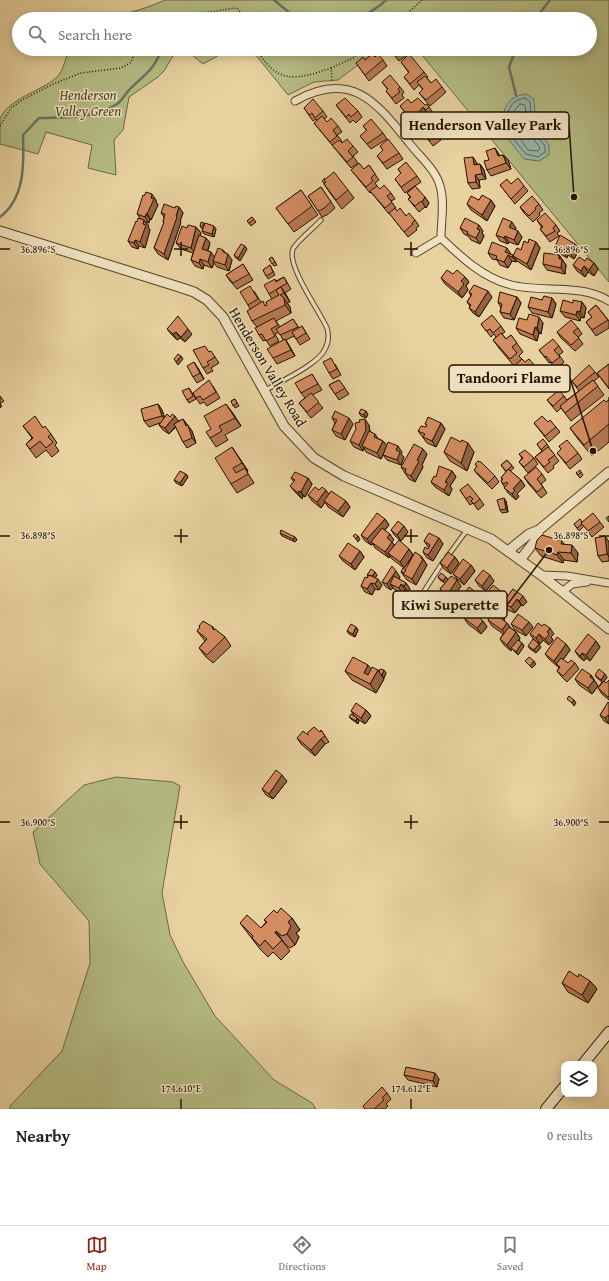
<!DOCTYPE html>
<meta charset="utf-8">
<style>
body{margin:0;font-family:"Gentium Book Plus",serif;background:#f6f6f6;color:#222}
.controls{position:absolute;right:12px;bottom:12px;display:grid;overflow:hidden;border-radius:8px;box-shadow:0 2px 10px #0003}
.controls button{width:36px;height:36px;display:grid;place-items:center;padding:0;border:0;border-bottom:1px solid #e0e0e0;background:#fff;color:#222;font:20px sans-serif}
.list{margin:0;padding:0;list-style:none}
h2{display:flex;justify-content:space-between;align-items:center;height:52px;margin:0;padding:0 16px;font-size:17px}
h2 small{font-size:13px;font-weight:400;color:#767676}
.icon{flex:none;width:22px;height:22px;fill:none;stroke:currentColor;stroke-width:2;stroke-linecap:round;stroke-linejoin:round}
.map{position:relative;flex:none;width:609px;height:1109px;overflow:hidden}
.search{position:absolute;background:#fff;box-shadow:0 2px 10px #0003;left:12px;right:12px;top:12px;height:44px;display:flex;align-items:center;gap:10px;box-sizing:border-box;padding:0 14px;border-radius:22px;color:#767676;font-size:15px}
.sheet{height:116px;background:#fff}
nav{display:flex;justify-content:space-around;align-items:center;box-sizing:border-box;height:56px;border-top:1px solid #e0e0e0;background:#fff;font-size:11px;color:#767676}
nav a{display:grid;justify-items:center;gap:2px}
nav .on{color:#8f2418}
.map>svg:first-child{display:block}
.green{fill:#b5bc84;stroke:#6c6742}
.water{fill:#97b7a8;stroke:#697565}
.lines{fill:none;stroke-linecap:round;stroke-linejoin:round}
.shore{stroke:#5e6454;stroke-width:1}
.stream{stroke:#697565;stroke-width:2.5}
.service-casing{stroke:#554228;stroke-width:5.5}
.minor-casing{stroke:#554228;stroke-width:9}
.tertiary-casing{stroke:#554228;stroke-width:11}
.secondary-casing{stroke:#241200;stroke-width:12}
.path{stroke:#241200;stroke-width:1.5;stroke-dasharray:1 2;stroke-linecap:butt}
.service{stroke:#f0e2c1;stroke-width:3.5}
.minor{stroke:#f0e2c1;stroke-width:7}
.tertiary{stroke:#f0e2c1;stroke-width:9}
.secondary{stroke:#f0e2c1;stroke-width:10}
.wall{fill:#b67953;stroke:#241200}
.shaded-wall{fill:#946344;stroke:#241200}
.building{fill:#d48d61;stroke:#241200}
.ticks{fill:none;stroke:#241200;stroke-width:1.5}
.labels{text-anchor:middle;stroke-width:3;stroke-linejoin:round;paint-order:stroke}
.park-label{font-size:14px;font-style:italic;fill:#504528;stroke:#f0e2c1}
.street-label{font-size:14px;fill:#241200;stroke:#f0e2c1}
.ticks-label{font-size:10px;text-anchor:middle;fill:#241200;stroke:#f0e2c1;stroke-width:3;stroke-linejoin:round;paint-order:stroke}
.leader{fill:none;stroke:#241200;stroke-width:1.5}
.callout-dot{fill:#241200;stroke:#f0e2c1;stroke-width:1.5}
.callout{fill:#f0e2c1;stroke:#241200;stroke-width:1.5}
.callout-label{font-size:15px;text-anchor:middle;font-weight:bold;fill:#241200}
</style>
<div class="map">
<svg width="609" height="1109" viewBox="0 0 609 1109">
<rect width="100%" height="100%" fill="#e8d2a0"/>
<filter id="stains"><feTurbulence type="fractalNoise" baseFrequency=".005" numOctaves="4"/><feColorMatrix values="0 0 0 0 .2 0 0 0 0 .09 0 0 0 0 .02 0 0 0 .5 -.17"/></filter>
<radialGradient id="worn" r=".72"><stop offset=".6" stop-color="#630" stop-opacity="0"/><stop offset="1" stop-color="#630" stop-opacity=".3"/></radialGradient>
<g class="green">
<path d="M165 0H609V282L417 49H590V19H82L83 17C112 19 138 12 165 0Z"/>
<path d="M69 49H177L164 71 158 77 129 97 123 130 114 140 116 175 88 168 92 145 46 132 38 154 0 144V118C12 96 39 93 57 77 63 72 66 57 69 49Z"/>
<path d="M185 49H230L203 64Z"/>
<path d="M251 49H379L338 80 314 82 288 95Z"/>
<path d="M116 777 173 782 180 786 162 893 170 935 183 962 215 1016 274 1080 312 1103 316 1109H10V1106L62 1051 90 963 89 921 40 864 33 832 84 785Z"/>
</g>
<path class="water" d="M526 94 534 99 536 128 549 145V155L539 161 524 159C519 152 511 144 507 136 499 116 503 97 526 94Z"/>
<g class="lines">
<g class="shore">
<path d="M525 98 530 102 532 130 545 146V152L538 157 526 154C521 148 516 143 512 136 503 122 506 100 525 98Z"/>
<path d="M520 104 525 105 528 131 540 148 538 151 528 150C518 136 504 119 520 104Z"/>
</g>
<g class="stream">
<path d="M274 0 297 19"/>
<path d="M274 19 290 13"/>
<path d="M361 19C369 11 379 8 386 0"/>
<path d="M535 19 550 0"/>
<path d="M516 95 509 67 516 49"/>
<path d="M0 217C25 198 24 164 23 135L39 118C66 117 94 119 117 104 123 100 126 92 132 87 148 72 153 70 162 49"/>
</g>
<g class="service-casing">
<g id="service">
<path d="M264 391C279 382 319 364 325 349 329 342 329 335 327 328 320 312 286 265 293 249 297 241 314 228 321 220"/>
<path d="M447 557 467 530"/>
<path d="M419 599 443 562"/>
</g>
</g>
<g class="minor-casing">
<g id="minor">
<path d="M295 101C352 69 377 103 410 144 420 157 436 170 440 186 445 202 441 221 441 238 461 257 483 278 511 285 543 293 580 283 609 301"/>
<path d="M416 253 441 238"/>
<path d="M541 575 567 576 609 583"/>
<path d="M562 592 572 584 587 582"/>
</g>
</g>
<g class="tertiary-casing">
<g id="tertiary">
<path d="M0 231 179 287 194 292 207 300 223 317 284 426 314 458 344 476 491 539 541 575 609 629"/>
<path d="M508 551 529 534 539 530 609 472"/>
<path d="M520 560 534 542 539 530"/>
</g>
</g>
<g class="secondary-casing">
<g id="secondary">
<path d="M583 1064 609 1032"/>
<path d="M546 1109 564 1087"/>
</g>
</g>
<g class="path">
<path d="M161 19 172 14 210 12 234 8 238 9 245 19"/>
<path d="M401 19 422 0"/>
<path d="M256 49C278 85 296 80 331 68L332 81"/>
<path d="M331 68 353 58 364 49"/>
<path d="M0 126 11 108 22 100 53 84 81 73 121 68 130 63 138 49"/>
</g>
<use href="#service" class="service"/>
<use href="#minor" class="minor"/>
<use href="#tertiary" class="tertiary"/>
<use href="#secondary" class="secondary"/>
</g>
<g class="wall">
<path d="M389 49H410L406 53 407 55 399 61Z"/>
<path d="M375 57 383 60 387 66 369 81 356 63Z"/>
<path d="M401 62 424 72 428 77 427 78 431 83 442 87 446 92 430 106 419 93 423 90 419 85 414 90 404 77 409 73Z"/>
<path d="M382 82 400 87 404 92 402 95 404 98 396 104 386 91 388 90Z"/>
<path d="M411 103 425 105 429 107 433 113 430 116 427 113 416 125 400 106Z"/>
<path d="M336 105 358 111 362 117 356 123 353 120 350 123Z"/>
<path d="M304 108 323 111 327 117 324 119 327 122 338 126 342 132 337 135 342 141 341 142 342 143 353 146 358 152 353 156 358 163 351 168 318 128 314 123 317 120 316 119 313 121Z"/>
<path d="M419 125 438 129 442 135 439 138 441 140 433 146 424 134 426 133Z"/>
<path d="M363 126 383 133 387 139 371 149 360 136 367 131Z"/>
<path d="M380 146 399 153 403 159 387 169 377 156 383 150Z"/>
<path d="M499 154 500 156 503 155 508 160 511 169 491 176 487 170 489 160Z"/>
<path d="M477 163V165L480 164 484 170 486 179 479 180 480 188 472 189 468 183Z"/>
<path d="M369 165 379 180 375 183 377 186 380 189 391 193 395 199 391 201 396 208 395 209 397 211 415 220 419 226 416 228 417 230 408 237 389 213V214L375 197 371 192 370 193 351 170 364 169Z"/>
<path d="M398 169 417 176 421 182 415 186 429 203 426 208 425 207 419 212 408 199 410 197 407 193 415 186 405 193 395 179 401 174Z"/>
<path d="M324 183 348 190 354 198 342 209 330 193 324 184Z"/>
<path d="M511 184 524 186 528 191 515 204 500 185Z"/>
<path d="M321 187 335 208 327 215 322 217 308 196Z"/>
<path d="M301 190 318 215 294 232 276 208Z"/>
<path d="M156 200V202L158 205 151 220 150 219 149 223 145 221 149 226 148 227 150 230 145 248 139 246 138 249 132 247 128 241 137 222 141 219 137 214Z"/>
<path d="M479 200H491L495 206 487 221 471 210 467 204Z"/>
<path d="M539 204 543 210 539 213 540 215 533 222 524 213 520 207Z"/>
<path d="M179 207 183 213 180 221 181 222 168 260 158 254 154 248 164 223 163 222 164 217 161 213Z"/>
<path d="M252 217 256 222 251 226 247 221Z"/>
<path d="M537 220 556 225 560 231 557 233 559 236 550 242 540 229 542 228Z"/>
<path d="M204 223V224L216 229 214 237 204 234 202 231 203 229H202L200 226Z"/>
<path d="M196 227 201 233 200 236 206 238 210 243 208 251 211 252 214 257 223 250 232 260 229 271 217 267 214 263 212 268 204 265 203 269 195 266 191 260 193 253 181 249 176 243 187 228Z"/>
<path d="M460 228 483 231 482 233 484 236 480 244 471 240 468 236 464 234Z"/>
<path d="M516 228 515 230 522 237 518 245 509 242 508 244 500 241 496 235Z"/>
<path d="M536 242 540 248 531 270 517 261 516 262 512 261 508 268 500 265 497 260 492 259 488 253 511 254 513 256 528 243Z"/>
<path d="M575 244 579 250 574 259 568 255 567 258 559 253 555 247Z"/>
<path d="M247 249 240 261 236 258 234 255Z"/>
<path d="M559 255 566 265 565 274 547 270 543 264Z"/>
<path d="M272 257 277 265 274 266 269 259Z"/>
<path d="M585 261 594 263 598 269 594 276 588 272 585 277 577 271 573 265Z"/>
<path d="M243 264 253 280 237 289 230 281 226 275Z"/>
<path d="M270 265 275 275 268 279 263 270Z"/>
<path d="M453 274 465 277 469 282 466 286 468 290 462 298 445 284 441 278Z"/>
<path d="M284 277 291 289 285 293 290 302 287 303 290 307 291 313 276 321 280 327 293 319 299 328 302 326 310 339 300 345 294 336 286 340 295 356 277 364 273 358 283 340 279 332 275 334 279 341 270 346 266 340 263 341 259 335 257 327 252 321 250 309 248 305 254 291 261 302 266 306 267 305 272 299 269 294 276 281Z"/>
<path d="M469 292 492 297 479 317 473 313 469 308 470 306 467 302 471 296Z"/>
<path d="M517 297 521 303 514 320 504 318 500 312 501 308 498 302Z"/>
<path d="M552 298 556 304 552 318 532 313 528 307 542 300Z"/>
<path d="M582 302 586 308 584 318 581 317 580 321 565 317 560 311 573 303Z"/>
<path d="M596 305 609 321V328L596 336 586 322 592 317 588 312Z"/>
<path d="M527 320 543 323 541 334 539 333 537 341 520 334 516 328Z"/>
<path d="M481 324 501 326 505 332 502 334 506 339 511 335 523 352 519 356 525 362 536 367 540 372 536 376 541 382 533 389 499 348 493 340 496 337 494 334 491 337Z"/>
<path d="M578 328 582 334 578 337 583 344 575 351 561 338 557 332Z"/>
<path d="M167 329 192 334 185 342 180 338 177 340 171 334Z"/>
<path d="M559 346 563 352 559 355 564 362 556 369 550 362 549 363 539 350Z"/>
<path d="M209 352 215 357 219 363 211 368 213 371 207 374 203 368Z"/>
<path d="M335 364 341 375 333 379 329 373Z"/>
<path d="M609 364V389L597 373Z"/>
<path d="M198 368 204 379 197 383 193 377Z"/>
<path d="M595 372 599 377 594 381 604 395 571 421 561 408 557 412 547 400 564 396 567 400 579 391 572 381Z"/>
<path d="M312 374 322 390 312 395 323 408 311 418 299 403 305 398 301 393Z"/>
<path d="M339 380 349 394 339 400 329 385Z"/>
<path d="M213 386 220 398 207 406 204 402 200 404 196 398Z"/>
<path d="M189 388 196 399 189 403 187 400Z"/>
<path d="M0 396 4 401 0 404 2 406 0 408Z"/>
<path d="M609 397V442L592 456 578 439 570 428 606 402 609 400Z"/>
<path d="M235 399 239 406 235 408 231 401Z"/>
<path d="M158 404 162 410 164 417H170L179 421 183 419 192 431 196 443 187 448 183 442 176 427 169 434 163 430 159 425 160 423 149 427 144 421Z"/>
<path d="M232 412 241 426 225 435 228 440 216 447 210 438 211 429Z"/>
<path d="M359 413 368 414 366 418 361 416Z"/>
<path d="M332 418 353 424 345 440 336 436 332 430 335 423Z"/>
<path d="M548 422 556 427 560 432 549 442 534 423Z"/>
<path d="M441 423 445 429 436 447 427 443 418 431 426 427 427 426 425 424Z"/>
<path d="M369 425 370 431 379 439 383 441 387 446 402 452 401 454 404 457 401 465 387 460 383 455 381 459 366 452 364 448 363 451 354 447 350 441Z"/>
<path d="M23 426 43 427 51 434 57 443 55 445 59 451 52 457 46 450 36 458 26 444 32 438Z"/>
<path d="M537 444H547L549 447V448L559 461 553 466 554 468 548 473 535 457 542 451Z"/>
<path d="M559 446 578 453 582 459 570 469 557 453 561 449Z"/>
<path d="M232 447 248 471 247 472 254 483 237 493 231 484Z"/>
<path d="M444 452H474L467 471 450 461Z"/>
<path d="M427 454 422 465 423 467 415 482 409 479 401 467Z"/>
<path d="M519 454 534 458 538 464 528 473 519 462 522 458Z"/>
<path d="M507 460 514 468 510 471 521 480 525 486 517 494 519 496 516 500 508 493 501 481 502 479 501 478 506 472 501 465Z"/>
<path d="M475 464 495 476 499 482 492 489 478 475 474 470 477 467Z"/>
<path d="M452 471 456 477 450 486 452 489 449 496 435 487 431 482 436 477Z"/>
<path d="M581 472 583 475 580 478 576 473Z"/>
<path d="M186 474 188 477 182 486 176 483 174 480Z"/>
<path d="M542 474 546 480 541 484 547 493 541 498 528 483 524 477Z"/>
<path d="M291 478H308L312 484 305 497 303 496 302 499 295 492 290 486 294 482Z"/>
<path d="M319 490 346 501 350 507 343 517 328 507 325 502 321 508 312 501 308 495Z"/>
<path d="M460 490 480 499 484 505 478 510 473 503 470 505Z"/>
<path d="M506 501 508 512 502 513 500 510Z"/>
<path d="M385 519 389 525 385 530 394 540 392 542 394 545 409 549 413 555 421 556 427 565 416 585 407 580 401 572 406 570 413 556 404 568 392 559 390 556 389 558 375 548 373 544 371 545 365 541 361 535Z"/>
<path d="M582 522H600L604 527 592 537 584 526 579 531 574 524Z"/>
<path d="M391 530 408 532 401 541 395 536Z"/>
<path d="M280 533 295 537 297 540 295 542 282 536Z"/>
<path d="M605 536 609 542V561L602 562 598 556Z"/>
<path d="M439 538 443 544 433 561 427 558 423 552 428 549 429 548 424 541Z"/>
<path d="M562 541 564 544 578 553 577 562 564 560 563 563 541 556 535 548Z"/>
<path d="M360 551 364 557 355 570 343 561 339 556Z"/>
<path d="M455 557 459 563 451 574 444 569 440 563Z"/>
<path d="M471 565 475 571 464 585 457 579 453 574Z"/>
<path d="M367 575H377L375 578 382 585 379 590 375 589 372 595 365 592 361 586 367 578 368 576Z"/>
<path d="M400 577 399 579 406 583 410 589 408 592 405 590 403 594 394 589 393 588 391 590 386 587 382 582Z"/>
<path d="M438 577H446L448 579 461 586 452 600 444 595 440 589 445 583 440 580Z"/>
<path d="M475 580 494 581 486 591 479 586Z"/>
<path d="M513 589 527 602 523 606 521 605 515 613 508 610 504 604 505 603 504 601 497 609 505 618 504 620 511 628 516 632 520 638 519 640 522 643 524 646 518 655 512 649 511 651 504 645 500 639 503 634 492 626 488 620 493 613 485 606 481 601 506 598Z"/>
<path d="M477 593 481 599 473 609 465 604 461 598Z"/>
<path d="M462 607 464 610 458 618 452 613 449 610Z"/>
<path d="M464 618 483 621 487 627 481 634 468 624Z"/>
<path d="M511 624 533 627 526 636 515 630Z"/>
<path d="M199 626 213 627 215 630 225 637 231 646 213 663 205 656 199 648 205 641 197 631 200 628Z"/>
<path d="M356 627 358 630 355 637 349 634 347 631Z"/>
<path d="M530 634H554L551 637 553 640 549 645 543 640 540 644 534 640Z"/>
<path d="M596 641 600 647 590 661 586 658 584 661 579 657 575 651Z"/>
<path d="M566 644 570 650 563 660 568 663H575L579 669 567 682 561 676 557 671 559 668 557 666 549 659 545 654Z"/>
<path d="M528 646 541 647 536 653 530 649Z"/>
<path d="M371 669 378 670 379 672 386 673 384 678 382 676 384 679 376 693 352 680 345 671Z"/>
<path d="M591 675 598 686 592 694 579 685 575 679Z"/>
<path d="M595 675 607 677 604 681 606 683 609 680V700L602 694 598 688 602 682 597 678Z"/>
<path d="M609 703V724L604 721 600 715Z"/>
<path d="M366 710 371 716 365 724 358 719 359 721 358 724 351 719 349 717H355L351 711Z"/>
<path d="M321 730 329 742 325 744 315 756 301 744 297 738 320 732Z"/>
<path d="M287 781 273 799 266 795 262 789Z"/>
<path d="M277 913 292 918 300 930 296 933 299 937 295 945 290 948 284 943 290 951 281 960 273 952 268 957 260 949 240 923 261 928 266 922 264 920Z"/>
<path d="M578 977 590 981 597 989 588 1003 568 992 562 983Z"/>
<path d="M404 1075 439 1079 437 1087 408 1080Z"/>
<path d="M387 1093 391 1099 386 1104 388 1106 385 1109H365L363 1106Z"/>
</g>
<g class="shaded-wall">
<path d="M423 107 427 113 416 125 412 120Z"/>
<path d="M495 148 499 154 502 162 498 156Z"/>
<path d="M503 155 508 160 511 169 506 163Z"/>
<path d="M473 157 477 163 478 171 474 165Z"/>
<path d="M480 164 484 170 486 179 482 174Z"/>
<path d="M475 175 479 180 480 188 476 182Z"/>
<path d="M152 194 156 200V202L158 205 151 220 147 214Z"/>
<path d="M425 197 429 203 426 208 422 202Z"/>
<path d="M491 200 495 206 487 221 482 215Z"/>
<path d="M179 207 183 213 180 221 181 222 168 260 164 254Z"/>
<path d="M146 214 150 219 149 223 145 217Z"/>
<path d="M144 220 149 226 148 227 150 230 145 248 140 242Z"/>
<path d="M512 222 516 228 514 233 509 227Z"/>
<path d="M479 225 483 231 482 233 484 236 480 244 476 238 477 229Z"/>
<path d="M214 226 216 229 214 237 212 234Z"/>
<path d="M196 227 201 233 195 253 191 248Z"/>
<path d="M518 231 522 237 518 245 514 240Z"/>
<path d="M505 236 509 242 508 244 504 238Z"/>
<path d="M206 238 210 243 206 255 202 249Z"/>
<path d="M135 240 139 246 138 249 134 243Z"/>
<path d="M536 242 540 248 531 270 527 264Z"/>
<path d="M575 244 579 250 574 259 570 253Z"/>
<path d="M245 246 247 249 240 261 238 258Z"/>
<path d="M507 248 511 254 510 256 508 255 512 261 508 268 504 262 505 252Z"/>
<path d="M564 249 568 255 567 258 563 252Z"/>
<path d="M211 252 215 258 213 261 214 263 212 268 208 262Z"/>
<path d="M228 254 232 260 229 271 225 265Z"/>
<path d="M513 255 517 261 516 262 512 257Z"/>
<path d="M559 255 566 265 565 274 561 268 559 259Z"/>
<path d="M200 259 204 265 203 269 199 263Z"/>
<path d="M594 263 598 269 594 276 589 270Z"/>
<path d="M584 266 588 272 585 277 581 271Z"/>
<path d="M465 277 469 282 466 286 468 290 462 298 458 292 461 281Z"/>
<path d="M281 287 287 296 290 302 284 293Z"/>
<path d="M488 291 492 297 479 317 475 312Z"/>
<path d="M517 297 521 303 514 320 510 314Z"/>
<path d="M284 298 290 307 291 313 285 305Z"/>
<path d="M552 298 556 304 552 318 548 312Z"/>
<path d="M582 302 586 308 584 318 580 312Z"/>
<path d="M577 311 581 317 580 321 576 315Z"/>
<path d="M539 317 543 323 541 334 537 328Z"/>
<path d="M535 327 539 333 537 341 533 335Z"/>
<path d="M188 329 192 334 185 342 181 337Z"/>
<path d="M176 332 180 338 177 340 173 334Z"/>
<path d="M285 339 289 345 295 356 291 350Z"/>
<path d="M181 356 183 359 178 365 176 362Z"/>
<path d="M194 362 198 368 204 379 200 373Z"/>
<path d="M158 404 162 410 166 421 162 416Z"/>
<path d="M226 404 232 412 241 426 235 418Z"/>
<path d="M366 411 368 414 366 418 364 415Z"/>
<path d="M175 416 179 422 169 434 165 428Z"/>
<path d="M349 418 353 424 345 440 341 434Z"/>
<path d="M183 419 192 431 196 443 192 438Z"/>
<path d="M365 419 369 425 370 436 362 446 364 448 363 451 359 445Z"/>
<path d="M441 423 445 429 436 447 432 441Z"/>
<path d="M375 434 379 440 374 437Z"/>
<path d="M383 441 387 446 381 459 377 453Z"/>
<path d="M468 443 474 452 467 471 461 463Z"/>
<path d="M398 446 402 452 401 454 404 457 401 465 397 460 396 450Z"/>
<path d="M232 447 248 471 242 463Z"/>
<path d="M423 449 427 454 422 465 423 467 415 482 411 476 417 460Z"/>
<path d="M452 471 456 477 450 486 452 489 449 496 444 490 445 482Z"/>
<path d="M186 474 188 477 182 486 180 483Z"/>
<path d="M308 478 312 484 305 497 301 492Z"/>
<path d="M521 480 525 486 517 494 519 496 516 500 512 494 513 489Z"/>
<path d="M326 490 330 496 324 501 325 502 321 508 317 502Z"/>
<path d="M299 491 303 496 302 499 298 493Z"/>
<path d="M504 498 506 501 508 512 506 509Z"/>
<path d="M346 501 350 507 343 517 338 511Z"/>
<path d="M385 519 389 525 373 543 371 542 373 544 371 545 367 539Z"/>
<path d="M404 526 408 532 401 541 397 535Z"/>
<path d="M390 534 394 540 392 542 396 548 388 553 390 556 389 558 385 552 387 538Z"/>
<path d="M358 536 360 539 358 542 356 539Z"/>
<path d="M605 536 609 542V557L607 554Z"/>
<path d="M295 537 297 540 295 542 293 539Z"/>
<path d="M439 538 443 544 433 561 428 555Z"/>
<path d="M572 545 578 553 577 562 571 553Z"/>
<path d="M409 549 413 555 404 568 400 562Z"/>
<path d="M360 551 364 557 355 570 351 564Z"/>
<path d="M558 552 564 560 563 563 557 555Z"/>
<path d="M421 556 427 565 416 585 412 579Z"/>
<path d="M455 557 459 563 451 574 447 568Z"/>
<path d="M471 565 475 571 464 585 460 579Z"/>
<path d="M396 571 400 577 394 586 390 584 393 588 391 590 387 584Z"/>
<path d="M375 572 377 575 374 580 372 577Z"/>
<path d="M490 575 494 581 486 591 482 586Z"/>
<path d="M446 577 448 580 445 584 443 581Z"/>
<path d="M378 579 382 585 379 590 375 584Z"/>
<path d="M457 580 461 586 452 600 447 595Z"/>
<path d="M371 583 375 589 372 595 367 589Z"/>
<path d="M406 583 410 589 408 592 404 586Z"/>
<path d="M401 584 405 590 403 594 399 588Z"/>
<path d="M502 592 506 598 494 614 490 608Z"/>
<path d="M477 593 481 599 473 609 469 603Z"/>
<path d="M523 596 527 602 523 606 519 601Z"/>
<path d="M517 599 521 605 515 613 511 607Z"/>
<path d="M462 607 464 610 458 618 456 615Z"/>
<path d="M486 609 488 612 486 615 484 612Z"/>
<path d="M501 612 505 618 502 622 498 616Z"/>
<path d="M483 621 487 627 481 634 477 628Z"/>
<path d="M529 622 533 627 526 636 522 630Z"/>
<path d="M507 623 511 629 506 636 502 630Z"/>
<path d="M356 627 358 630 355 637 353 634Z"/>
<path d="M550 628 554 634 551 637 553 640 549 645 545 639 547 632Z"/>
<path d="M516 632 520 638 511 651 507 645Z"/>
<path d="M539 634 543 640 540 644 536 638Z"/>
<path d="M596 641 600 647 590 661 586 655Z"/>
<path d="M522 643 524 646 518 655 516 652Z"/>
<path d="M539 644 541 647 536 653 534 650Z"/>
<path d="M566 644 570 650 558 666 554 661Z"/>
<path d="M582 653 586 658 584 661 580 656Z"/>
<path d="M534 661 536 664 532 668 530 666Z"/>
<path d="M368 665 375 674 370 682 364 673Z"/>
<path d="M378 670 384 679 376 693 370 684Z"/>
<path d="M384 670 386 673 384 678 382 675Z"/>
<path d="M605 674 607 677 603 683 601 680Z"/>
<path d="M591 675 598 686 592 694 588 688 590 677Z"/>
<path d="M574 700 576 703 574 706 572 703Z"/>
<path d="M366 710 371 716 365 724 361 718Z"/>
<path d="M608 715 609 717V724L605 718Z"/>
<path d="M357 718 359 721 358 724 356 721Z"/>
<path d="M321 739 325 744 315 756 311 750Z"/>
<path d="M282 775 287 781 273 799 269 794Z"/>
<path d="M292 918 300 930 296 933 299 937 295 945 287 934 288 922Z"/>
<path d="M276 931 284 943 282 940 275 933Z"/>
<path d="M590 981 597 989 588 1003 582 995Z"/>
<path d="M435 1073 439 1079 437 1087 433 1081Z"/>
</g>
<g class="building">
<path d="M390 49H402L395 55Z"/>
<path d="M372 54 375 57 378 54 383 60 365 75 356 63 363 57 365 60Z"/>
<path d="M409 54 424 72 410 84 404 77 409 72 401 62Z"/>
<path d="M390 75 400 87 398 89 400 92 392 98 386 91 388 89 382 82Z"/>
<path d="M425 76 431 83 436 79 442 87 426 100 419 93 423 89 417 82Z"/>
<path d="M345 98 358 111 351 117 349 114 346 117 336 105Z"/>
<path d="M418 98 425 105 427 104 429 107 426 110 423 107 412 120 400 106 408 99 411 103Z"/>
<path d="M313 99 323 111 315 118 312 113 309 115 304 108Z"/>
<path d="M322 116 327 122 331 118 338 126 333 130 337 136 330 142 314 123Z"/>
<path d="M427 118 438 129 435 132 437 134 429 141 424 134 426 132 419 125Z"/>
<path d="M371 119 383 133 367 144 360 136 367 130 363 126Z"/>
<path d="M347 139 353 146 348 151 353 157 347 162 332 145 339 140 342 143Z"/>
<path d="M388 139 399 153 383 163 377 156 383 150 380 146Z"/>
<path d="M495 148 498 156 503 155 506 163 487 170 484 161 489 160 486 151Z"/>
<path d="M473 157 474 165 480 164 482 174 475 175 476 182 468 183 464 158Z"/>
<path d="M406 162 417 176 401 187 395 179 401 173 398 169Z"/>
<path d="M359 163 364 169 369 165 375 174 371 178 373 181 366 187 351 170Z"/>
<path d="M334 172 348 190 336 200 324 184 326 182 324 180Z"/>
<path d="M325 178 324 180 326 182 324 183 322 181Z"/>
<path d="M518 178 524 186 511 199 500 185 507 179 511 184Z"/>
<path d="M384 185 391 193 387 196 392 202 385 208 370 191 377 186 380 189Z"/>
<path d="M415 186 425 197 422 202 421 201 415 206 408 199 411 197 407 193Z"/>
<path d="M321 187 331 202 323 209 318 211 308 196Z"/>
<path d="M301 190 312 206 288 224 276 208Z"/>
<path d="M146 192 152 194 151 198 154 199 147 214H146L145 217 137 214 143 195 144 196Z"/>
<path d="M482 195 491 200 482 215 467 204 471 196 479 200Z"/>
<path d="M532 196 539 204 535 208 536 209 529 216 520 207Z"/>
<path d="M164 204 175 208 176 206 179 207 176 216 177 217 164 254 154 248 164 222H163L165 214 161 213Z"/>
<path d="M395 208 397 211 400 208 406 216 409 213 415 220 412 223 413 224 404 232 389 213Z"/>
<path d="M545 213 556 225 553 228 555 231 546 236 540 229 543 227 537 220Z"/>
<path d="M252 217 254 219 249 223 247 221Z"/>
<path d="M138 218 144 220 143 224 146 225 140 242 135 240 134 243 128 241 136 221 137 222Z"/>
<path d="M465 218 479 225 477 229 480 230 476 238 467 234 468 232 460 228Z"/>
<path d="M503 218 512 222 509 227 518 231 514 240 505 236 504 238 496 235Z"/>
<path d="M201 222 204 223 202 227 200 226Z"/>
<path d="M205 223 214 226 212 234 202 231Z"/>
<path d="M188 225 196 227 191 248 176 243 182 226 187 228Z"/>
<path d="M199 235 206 238 202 249 211 252 208 262 200 259 199 263 191 260Z"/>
<path d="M560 235 575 244 570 253 564 249 563 252 555 247Z"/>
<path d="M529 239 536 242 527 264 513 256 517 248 521 250 524 241 528 243Z"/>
<path d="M492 242 507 248 505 252 513 255 512 257 508 255 504 262 496 259 497 256 488 253Z"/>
<path d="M241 244 245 246 238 258 234 255Z"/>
<path d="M218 248 223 250V252L228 254 225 265 213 261Z"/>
<path d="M544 253 559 255V259H562L561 268 543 264Z"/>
<path d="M272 257 275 262 272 264 269 259Z"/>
<path d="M579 257 585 261 587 258 594 263 589 270 584 266 581 271 573 265Z"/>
<path d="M243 264 249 274 233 283 226 275Z"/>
<path d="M270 265 273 272 266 276 263 270Z"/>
<path d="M447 270 453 274 457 270 465 277 461 281 464 284 458 292 441 278Z"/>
<path d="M284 277 287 283 269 294 264 285 275 279 276 282Z"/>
<path d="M474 285 488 291 475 312 469 308 471 305 467 302 472 294 469 292Z"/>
<path d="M250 286 258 299 248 305 240 292Z"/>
<path d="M281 287 284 293 280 295 284 298 285 305 252 321 247 311 263 301 265 306 267 305 266 302 279 295 276 290Z"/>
<path d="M500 292 517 297 510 314 500 312 502 304 498 302Z"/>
<path d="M544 296 552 298 548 312 528 307 531 297 542 300Z"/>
<path d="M563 300 573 303V300L582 302 580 312 577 311 576 315 560 311Z"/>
<path d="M596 305 608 320 592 330 586 322 592 317 588 312Z"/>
<path d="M529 314 539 317 537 328 535 327 533 335 516 328 519 318 527 320Z"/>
<path d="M492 315 501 326 493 333 490 329 486 331 481 324Z"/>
<path d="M178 316 188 329 181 337 176 332 173 334 167 329Z"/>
<path d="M274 318 278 325 271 329 275 336 266 341 262 334 259 335 255 328Z"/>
<path d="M293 319 298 327 280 335 276 329Z"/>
<path d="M571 320 578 328 573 332 579 338 571 345 557 332Z"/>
<path d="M302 326 306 333 296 339 292 332Z"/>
<path d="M501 333 506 339 511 335 517 343 512 347 517 353 510 359 493 340Z"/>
<path d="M285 339 291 350 273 358 267 349Z"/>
<path d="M553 339 559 346 554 350 560 357 552 363 546 356 545 357 539 350Z"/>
<path d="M205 346 209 352 211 351 215 357 207 362 209 365 203 368 193 350Z"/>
<path d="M178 354 181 356 176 362 174 359Z"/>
<path d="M331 358 337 369 329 373 323 362Z"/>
<path d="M522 359 525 362 529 359 536 367 532 370 537 376 528 383 514 366Z"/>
<path d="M194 362 200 373 193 377 187 366Z"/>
<path d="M609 364V388L597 373Z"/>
<path d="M589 365 595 372 577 387 572 381Z"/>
<path d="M312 374 318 384 301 393 295 383Z"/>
<path d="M209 380 216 392 203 400 200 396 196 398 193 393Z"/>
<path d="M339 380 345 388 335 394 329 385Z"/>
<path d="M593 380 598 386 565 413 560 406Z"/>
<path d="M189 388 193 396 187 400 182 391Z"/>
<path d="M559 390 564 396 553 406 547 400Z"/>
<path d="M311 393 319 402 307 412 299 403Z"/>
<path d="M235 399 237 403 233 406 231 401Z"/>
<path d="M604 400 606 402 609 400V424L584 445 570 428Z"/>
<path d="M158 404 162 416 144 421 141 409Z"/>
<path d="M226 404 235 418 219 426 222 431 210 438 206 432 211 429 204 416Z"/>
<path d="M361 409 366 411 364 415 359 413Z"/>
<path d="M335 411 349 418 341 434 332 430 337 420 332 418Z"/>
<path d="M167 414 170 417 172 414 175 416 165 428 159 425Z"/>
<path d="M35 416 43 428 45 426 51 434 48 437 53 442 46 448 40 441 30 449 26 444 33 438 23 426Z"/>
<path d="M542 416 548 422 550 420 556 427 545 436 534 423Z"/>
<path d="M428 417 441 423 432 441 423 437 425 434 418 431 421 426 426 427 427 425 425 424Z"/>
<path d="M183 419 186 426 188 425 192 438 183 442 174 424Z"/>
<path d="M365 419 366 430 359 445 350 441 356 429 355 423 360 422 359 420Z"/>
<path d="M369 431 375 434 374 437 383 441 377 453 362 446Z"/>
<path d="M451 437 461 442 462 440 468 443 461 463 444 452Z"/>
<path d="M543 439 547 444 541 450 537 444Z"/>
<path d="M567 440 578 453 566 463 557 453 561 449 559 446Z"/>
<path d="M388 442 398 446 396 450 400 452 397 460 383 455Z"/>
<path d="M414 444 423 449 417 460 419 461 411 476 405 473 406 469 401 467Z"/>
<path d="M232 447 242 463 233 468 236 473 245 468 248 474 231 484 215 458Z"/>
<path d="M548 447 555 455 548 460 550 462 544 467 535 457Z"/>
<path d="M525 450 534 458 524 467 519 462 523 458 519 454Z"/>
<path d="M507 460 512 466 506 471 501 465Z"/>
<path d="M478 461 481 462 495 476 488 483 474 470 477 466 475 464Z"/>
<path d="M439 466 452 471 445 482 448 483 444 490 431 482 434 476 436 477Z"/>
<path d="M536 467 542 474 537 479 543 487 537 492 524 477Z"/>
<path d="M508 469 521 480 513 489 515 490 512 494 504 488 508 483 506 482 504 484 501 481 503 479 501 478Z"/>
<path d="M580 470 581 472 578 475 576 473Z"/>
<path d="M180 471 186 474 180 483 174 480Z"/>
<path d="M295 472 308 478 301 492 299 491 298 493 290 486 295 480 291 478Z"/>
<path d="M468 484 480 499 474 504 471 501 473 499 470 496 466 499 460 490Z"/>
<path d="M315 487 319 490 322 487 326 490 317 502 308 495Z"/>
<path d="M331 491 346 501 338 511 324 501Z"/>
<path d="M504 498 506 509 500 510 497 500Z"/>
<path d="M377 513 385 519 367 539 361 535Z"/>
<path d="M593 513 600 522 588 531 581 523Z"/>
<path d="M609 516V522L606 518Z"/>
<path d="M580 519 582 522 581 523 582 524 577 528 574 524Z"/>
<path d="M398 521 404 526 397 535 391 530Z"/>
<path d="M382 528 390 534 387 538 392 542 385 552 371 542Z"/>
<path d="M281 530 295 537 293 539 280 533Z"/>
<path d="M429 533 439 538 428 555 423 552 425 547 428 549 430 545 424 541Z"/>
<path d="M355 534 358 536 356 539 353 536Z"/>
<path d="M542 535 562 541 561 544 572 545 571 553 558 552 557 555 535 548 537 540Z"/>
<path d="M605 536 607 554 598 556 595 538Z"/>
<path d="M399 540 409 549 400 562 388 553Z"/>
<path d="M348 543 360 551 351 564 339 556Z"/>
<path d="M415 552 421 556V558L423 559 412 579 403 574Z"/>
<path d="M448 552 455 557 447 568 440 563Z"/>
<path d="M463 559 471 565 460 579 453 574Z"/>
<path d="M392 566 396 571 387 584 382 582Z"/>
<path d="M403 568 406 570 404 573 401 572Z"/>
<path d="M371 569 375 572 372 576 369 575H367Z"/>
<path d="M483 570 490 575 482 586 475 580Z"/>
<path d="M441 573 446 577 443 581 438 577Z"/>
<path d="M369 575 378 579 375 584 371 583 367 589 361 586 365 577 367 578Z"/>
<path d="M394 576 406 583 404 586 401 584 399 588 390 584Z"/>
<path d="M451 576 457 580 447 595 440 589Z"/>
<path d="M493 585 502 592 490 608 481 601Z"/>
<path d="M469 587 477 593 469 603 461 598Z"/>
<path d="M513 589 523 596 519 601 517 599 511 607 504 604 505 603 504 601Z"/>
<path d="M496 608 501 612 498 616 507 623 502 630 488 620Z"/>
<path d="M470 610 483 621 477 628 464 618Z"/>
<path d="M518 614 529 622 522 630 511 624Z"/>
<path d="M203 621 213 627 212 628 214 630 215 629 225 637 207 655 199 648 207 639 197 631 200 627 199 626Z"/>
<path d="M538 623 542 626 544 624 550 628 547 632 549 634 545 639 539 634 536 638 530 634Z"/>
<path d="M351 624 356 627 353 634 347 631Z"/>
<path d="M509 627 516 632 507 645 500 639Z"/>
<path d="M588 634 596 641 586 655 582 653 580 656 575 651Z"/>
<path d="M557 637 566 644 554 661 545 654Z"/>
<path d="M533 639 539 644 534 650 528 646Z"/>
<path d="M518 640 522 643 516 652 511 648Z"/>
<path d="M353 657 368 665 364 673 368 675 372 667 378 670 370 684 345 671Z"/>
<path d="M529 657 534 661 530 666 525 661Z"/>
<path d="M561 658 568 663 571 660 575 663 563 676 557 671 560 667 556 664Z"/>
<path d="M380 669 384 670 382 675 379 672Z"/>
<path d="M582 669 591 675 590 677 594 680 588 688 575 679Z"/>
<path d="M599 669 605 674 601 680 595 675Z"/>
<path d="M609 680V696L608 697 598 688 604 681 606 683Z"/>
<path d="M569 696 574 700 572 703 567 699Z"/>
<path d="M608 702 609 703V716L608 715 605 718 600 715Z"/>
<path d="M356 703 366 710 361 718 351 711Z"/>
<path d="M351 714 357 718 356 721 349 717Z"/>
<path d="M314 727 320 732 321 730 325 736 321 739 311 750 297 738 303 731 308 735V732Z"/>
<path d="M276 770 282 775 269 794 262 789Z"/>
<path d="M281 908 292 918 288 922 291 926 287 934 282 936 276 931 275 933 282 940 273 949 265 940 260 946 252 938 253 936 240 923 247 915 261 928 267 922 264 920 274 910 277 913Z"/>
<path d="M569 971 578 977 579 974 590 981 582 995 562 983Z"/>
<path d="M406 1067 435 1073 433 1081 404 1075Z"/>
<path d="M382 1087 387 1093 382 1098 384 1100 374 1109H365L363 1106Z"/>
</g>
<path class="ticks" d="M181 242V256M411 242V256M0 249H10M174 249H188M404 249H418M599 249H609M181 529V543M411 529V543M0 536H10M174 536H188M404 536H418M599 536H609M181 815V829M411 815V829M0 822H10M174 822H188M404 822H418M599 822H609M181 1099V1109M411 1099V1109"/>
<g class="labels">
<g class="park-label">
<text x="88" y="100">Henderson<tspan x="88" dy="16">Valley Green</tspan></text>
</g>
<g class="street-label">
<text transform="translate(268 367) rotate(59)" y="5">Henderson Valley Road</text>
</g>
</g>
<g class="ticks-label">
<text x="38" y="253">36.896°S</text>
<text x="571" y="253">36.896°S</text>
<text x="38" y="539">36.898°S</text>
<text x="571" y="539">36.898°S</text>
<text x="38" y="826">36.900°S</text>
<text x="571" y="826">36.900°S</text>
<text x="181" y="1092">174.610°E</text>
<text x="411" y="1092">174.612°E</text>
</g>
<path class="leader" d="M574 197L569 125M593 451L570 378M549 550L507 605"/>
<g class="callout-dot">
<circle cx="574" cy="197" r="4"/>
<circle cx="593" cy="451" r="4"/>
<circle cx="549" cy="550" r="4"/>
</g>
<g class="callout">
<rect x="401" y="112" width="168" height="27" rx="4"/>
<rect x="449" y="365" width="121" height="27" rx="4"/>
<rect x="393" y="591" width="114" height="27" rx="4"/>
</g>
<g class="callout-label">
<text x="485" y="130">Henderson Valley Park</text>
<text x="509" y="383">Tandoori Flame</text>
<text x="450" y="610">Kiwi Superette</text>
</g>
<rect width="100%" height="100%" filter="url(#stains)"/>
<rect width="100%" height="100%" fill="url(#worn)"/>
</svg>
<div class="controls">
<button><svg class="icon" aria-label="layers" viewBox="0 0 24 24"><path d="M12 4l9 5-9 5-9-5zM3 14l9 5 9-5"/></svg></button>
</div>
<div class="search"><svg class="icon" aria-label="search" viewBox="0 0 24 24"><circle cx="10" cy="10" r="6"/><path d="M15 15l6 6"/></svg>Search here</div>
</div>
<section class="sheet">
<h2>Nearby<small>0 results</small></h2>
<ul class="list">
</ul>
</section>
<nav>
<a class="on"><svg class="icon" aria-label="map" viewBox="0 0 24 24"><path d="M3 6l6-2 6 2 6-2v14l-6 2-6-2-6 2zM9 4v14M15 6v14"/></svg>Map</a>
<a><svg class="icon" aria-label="directions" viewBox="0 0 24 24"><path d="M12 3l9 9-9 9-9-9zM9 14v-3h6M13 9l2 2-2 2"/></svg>Directions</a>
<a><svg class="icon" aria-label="saved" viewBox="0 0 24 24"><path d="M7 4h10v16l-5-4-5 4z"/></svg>Saved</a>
</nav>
